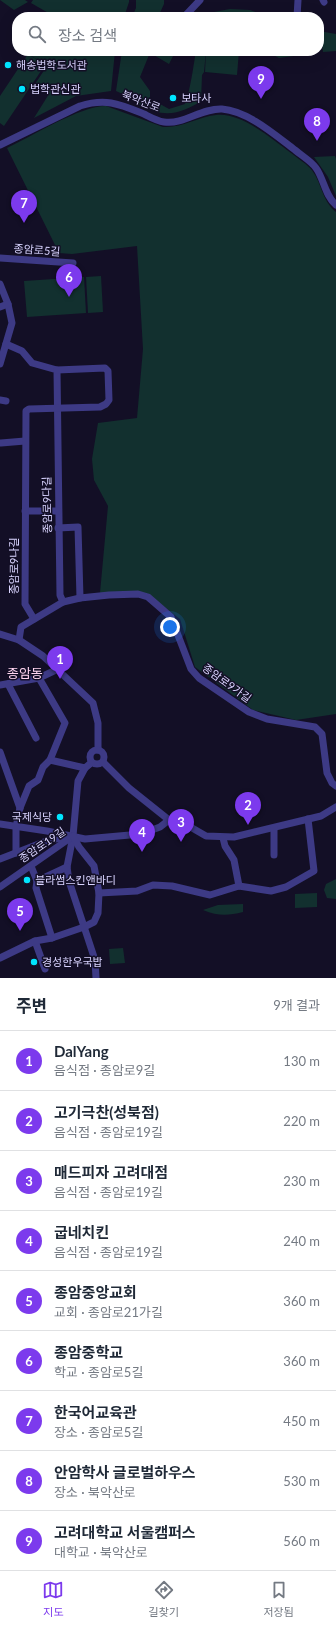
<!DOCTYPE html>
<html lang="ko">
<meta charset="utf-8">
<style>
body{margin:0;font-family:Lato,"Noto Sans KR",sans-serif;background:#f2f2f3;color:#1f2937}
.you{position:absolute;left:170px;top:627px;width:14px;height:14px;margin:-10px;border:3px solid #fff;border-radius:50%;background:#1a73e8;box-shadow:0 0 0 6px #1a73e833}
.badge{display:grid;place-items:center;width:26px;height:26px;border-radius:50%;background:#7c3aed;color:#fff;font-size:13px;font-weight:700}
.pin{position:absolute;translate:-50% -33px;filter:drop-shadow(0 1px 2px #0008)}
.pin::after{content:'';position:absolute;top:21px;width:14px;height:12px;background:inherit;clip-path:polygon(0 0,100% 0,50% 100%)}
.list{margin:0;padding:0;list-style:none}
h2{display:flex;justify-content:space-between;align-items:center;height:52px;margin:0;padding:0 16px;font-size:17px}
h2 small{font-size:13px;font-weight:400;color:#747a83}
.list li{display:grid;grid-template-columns:26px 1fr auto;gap:12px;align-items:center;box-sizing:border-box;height:60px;padding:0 16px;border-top:1px solid #e0e1e3}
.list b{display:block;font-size:15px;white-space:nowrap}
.list p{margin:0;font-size:13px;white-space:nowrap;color:#747a83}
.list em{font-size:13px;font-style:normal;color:#747a83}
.icon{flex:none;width:22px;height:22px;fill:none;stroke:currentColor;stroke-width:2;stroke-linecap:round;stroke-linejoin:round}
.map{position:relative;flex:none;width:336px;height:978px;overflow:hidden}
.search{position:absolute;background:#fff;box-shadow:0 4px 16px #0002;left:12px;right:12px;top:12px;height:44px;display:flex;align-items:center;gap:10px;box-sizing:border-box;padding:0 14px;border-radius:16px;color:#747a83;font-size:15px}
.sheet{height:592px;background:#fff}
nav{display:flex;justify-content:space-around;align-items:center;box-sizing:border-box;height:56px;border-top:1px solid #e0e1e3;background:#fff;font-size:11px;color:#747a83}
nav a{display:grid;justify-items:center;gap:2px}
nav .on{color:#7c3aed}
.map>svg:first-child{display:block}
.green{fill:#12302f}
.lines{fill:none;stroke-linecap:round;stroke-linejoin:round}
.minor{stroke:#3d3a85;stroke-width:7}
.poi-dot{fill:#00e5ff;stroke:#130f26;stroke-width:1.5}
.labels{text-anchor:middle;stroke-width:3;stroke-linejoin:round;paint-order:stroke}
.poi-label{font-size:11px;fill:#d9d4ff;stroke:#130f26;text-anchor:start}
.street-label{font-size:11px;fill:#d9d4ff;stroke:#130f26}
.quarter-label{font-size:13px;fill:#ffd6f0;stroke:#130f26}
</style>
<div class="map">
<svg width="336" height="978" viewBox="0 0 336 978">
<rect width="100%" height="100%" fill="#130f26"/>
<g class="green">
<path d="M0 0H25L28 2 14 10Z"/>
<path d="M33 0H129V2L124 17H51L52 15 31 3Z"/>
<path d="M136 0H164V4L158 17H132L136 8Z"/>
<path d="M230 9 250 10 269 17H210L214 12Z"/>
<path d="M319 31 336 34V51L323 52 322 45 319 43Z"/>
<path d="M29 51H115L111 91 76 96 34 118 49 94 35 84 47 66 27 53Z"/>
<path d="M122 51H170L174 54 169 64 152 54 149 55 140 77 150 91V110C138 105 128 96 116 91Z"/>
<path d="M196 51H206L204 72 202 75 201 101C187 110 172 117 154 111L160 104 169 109 185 104C191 87 193 68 196 51Z"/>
<path d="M206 51H239L237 75 205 72Z"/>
<path d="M266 51H315V53L279 58Z"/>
<path d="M28 54 45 65 4 126 0 123V96Z"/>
<path d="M106 106 163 127C183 128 197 117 216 115 241 112 271 138 291 153 297 158 304 162 310 168 322 181 321 200 336 212V714L296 720 253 710 195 667 180 619 146 593H100L108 506 94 480 92 459 98 423 137 418 143 349 137 246 72 254 59 253 7 148C32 136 80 106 106 106Z"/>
<path d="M335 156 336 159V196L328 177 314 157Z"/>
<path d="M101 276 103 312 88 313 86 277Z"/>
<path d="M84 277 86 313 27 317 24 281Z"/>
<path d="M336 879V899L327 898 324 890 326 884Z"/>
<path d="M317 893V907L295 908V894Z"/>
<path d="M243 904V912C227 916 218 916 203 910L218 905Z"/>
<path d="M123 948 125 963 110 964 109 949Z"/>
</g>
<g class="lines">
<g class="minor">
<path d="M323 0 324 2"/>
<path d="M184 17 200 0"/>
<path d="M297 17 298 0"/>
<path d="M0 145 80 106C106 98 119 104 144 114 150 117 157 121 164 122 184 125 201 108 222 109 248 111 275 135 295 150 302 156 311 161 316 168 324 179 325 196 336 205"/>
<path d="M0 258 73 263"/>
<path d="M0 284 8 304 12 323 0 364"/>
<path d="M0 307 8 304"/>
<path d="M6 344 22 351 32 363 57 370 60 595 63 602"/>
<path d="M0 400 6 401"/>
<path d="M1 443 25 441"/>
<path d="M25 511H58"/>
<path d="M58 528 78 527 80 598"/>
<path d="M34 619 25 604 26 411 29 409 100 407 106 404 109 400 108 371 105 368 57 370"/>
<path d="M0 634 19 640 43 656 93 703 98 723V750"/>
<path d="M19 640 21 627 63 602 80 598 109 595 138 594 148 597 171 617 191 669 199 678 249 712 267 719 315 727 322 734 327 773 332 783 336 786"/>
<path d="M8 684 36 738"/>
<path d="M0 685 39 678 58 669"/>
<circle cx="97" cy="757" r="7"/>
<path d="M0 752 20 808"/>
<path d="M50 760 85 768"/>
<path d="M103 762 129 788 169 820 187 825 206 836 234 837 321 816 336 807"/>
<path d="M91 763 85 768 78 781 73 836 67 867 69 881 95 960 96 978"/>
<path d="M0 824 47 831 85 839 141 834 160 827 169 820"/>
<path d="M274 828V855"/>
<path d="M223 838 225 846 234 860 239 886"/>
<path d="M16 853V827L20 808 29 786 38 780 43 767 50 760 65 723 39 678"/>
<path d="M0 859 49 840 69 837"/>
<path d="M31 866 37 881"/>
<path d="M0 887 73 836"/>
<path d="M99 893 137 891 153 885 172 886 210 895 239 886 271 891 286 887 314 871 308 819"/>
<path d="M52 938 36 888 37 881 67 867"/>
<path d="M35 941 45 969"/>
<path d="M0 958 35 941 52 938 84 927 94 922 98 913 99 893 94 866 79 847 73 836"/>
</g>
</g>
<g class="poi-dot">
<circle cx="8" cy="65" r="4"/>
<circle cx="22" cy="89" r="4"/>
<circle cx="173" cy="98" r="4"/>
<circle cx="60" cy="817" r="4"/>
<circle cx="27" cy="880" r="4"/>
<circle cx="34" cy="962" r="4"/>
</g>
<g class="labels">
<g class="poi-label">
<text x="16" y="69">해송법학도서관</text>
<text x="30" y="93">법학관신관</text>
<text x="181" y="102">보타사</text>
<text x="52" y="821" text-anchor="end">국제식당</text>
<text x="35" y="884">블라썸스킨앤바디</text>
<text x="42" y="966">경성한우국밥</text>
</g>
<g class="street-label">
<text transform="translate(141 101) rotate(21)" y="4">북악산로</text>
<text transform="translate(37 250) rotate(4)" y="4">종암로5길</text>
<text transform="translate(47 505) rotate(-91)" y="4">종암로9다길</text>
<text transform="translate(14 566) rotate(-90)" y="4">종암로9나길</text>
<text transform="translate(227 683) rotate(36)" y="4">종암로9가길</text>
<text transform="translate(42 845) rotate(-34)" y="4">종암로19길</text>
</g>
<g class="quarter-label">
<text x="25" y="678">종암동</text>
</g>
</g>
</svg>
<div class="you"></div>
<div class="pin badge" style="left:60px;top:679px">1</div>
<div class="pin badge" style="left:248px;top:825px">2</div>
<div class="pin badge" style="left:181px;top:842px">3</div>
<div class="pin badge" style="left:142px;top:852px">4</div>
<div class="pin badge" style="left:20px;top:931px">5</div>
<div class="pin badge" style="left:69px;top:297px">6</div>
<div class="pin badge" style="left:24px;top:223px">7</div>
<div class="pin badge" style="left:317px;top:141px">8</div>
<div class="pin badge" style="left:261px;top:99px">9</div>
<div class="search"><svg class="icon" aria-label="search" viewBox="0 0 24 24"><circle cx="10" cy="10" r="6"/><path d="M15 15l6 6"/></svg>장소 검색</div>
</div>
<section class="sheet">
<h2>주변<small>9개 결과</small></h2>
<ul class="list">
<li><span class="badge">1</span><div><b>DalYang</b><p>음식점 · 종암로9길</p></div><em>130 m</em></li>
<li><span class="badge">2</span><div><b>고기극찬(성북점)</b><p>음식점 · 종암로19길</p></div><em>220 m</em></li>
<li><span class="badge">3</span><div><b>매드피자 고려대점</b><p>음식점 · 종암로19길</p></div><em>230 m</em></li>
<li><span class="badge">4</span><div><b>굽네치킨</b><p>음식점 · 종암로19길</p></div><em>240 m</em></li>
<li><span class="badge">5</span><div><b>종암중앙교회</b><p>교회 · 종암로21가길</p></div><em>360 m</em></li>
<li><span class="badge">6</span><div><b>종암중학교</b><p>학교 · 종암로5길</p></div><em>360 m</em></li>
<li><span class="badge">7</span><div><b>한국어교육관</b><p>장소 · 종암로5길</p></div><em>450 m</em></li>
<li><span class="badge">8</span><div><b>안암학사 글로벌하우스</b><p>장소 · 북악산로</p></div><em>530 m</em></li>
<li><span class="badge">9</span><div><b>고려대학교 서울캠퍼스</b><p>대학교 · 북악산로</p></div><em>560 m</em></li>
</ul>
</section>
<nav>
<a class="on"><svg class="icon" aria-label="map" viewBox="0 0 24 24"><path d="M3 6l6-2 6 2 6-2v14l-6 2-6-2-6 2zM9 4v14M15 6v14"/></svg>지도</a>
<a><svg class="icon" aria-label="directions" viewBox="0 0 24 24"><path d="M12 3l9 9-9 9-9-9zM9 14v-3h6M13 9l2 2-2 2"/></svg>길찾기</a>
<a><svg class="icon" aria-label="saved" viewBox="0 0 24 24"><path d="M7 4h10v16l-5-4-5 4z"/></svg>저장됨</a>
</nav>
